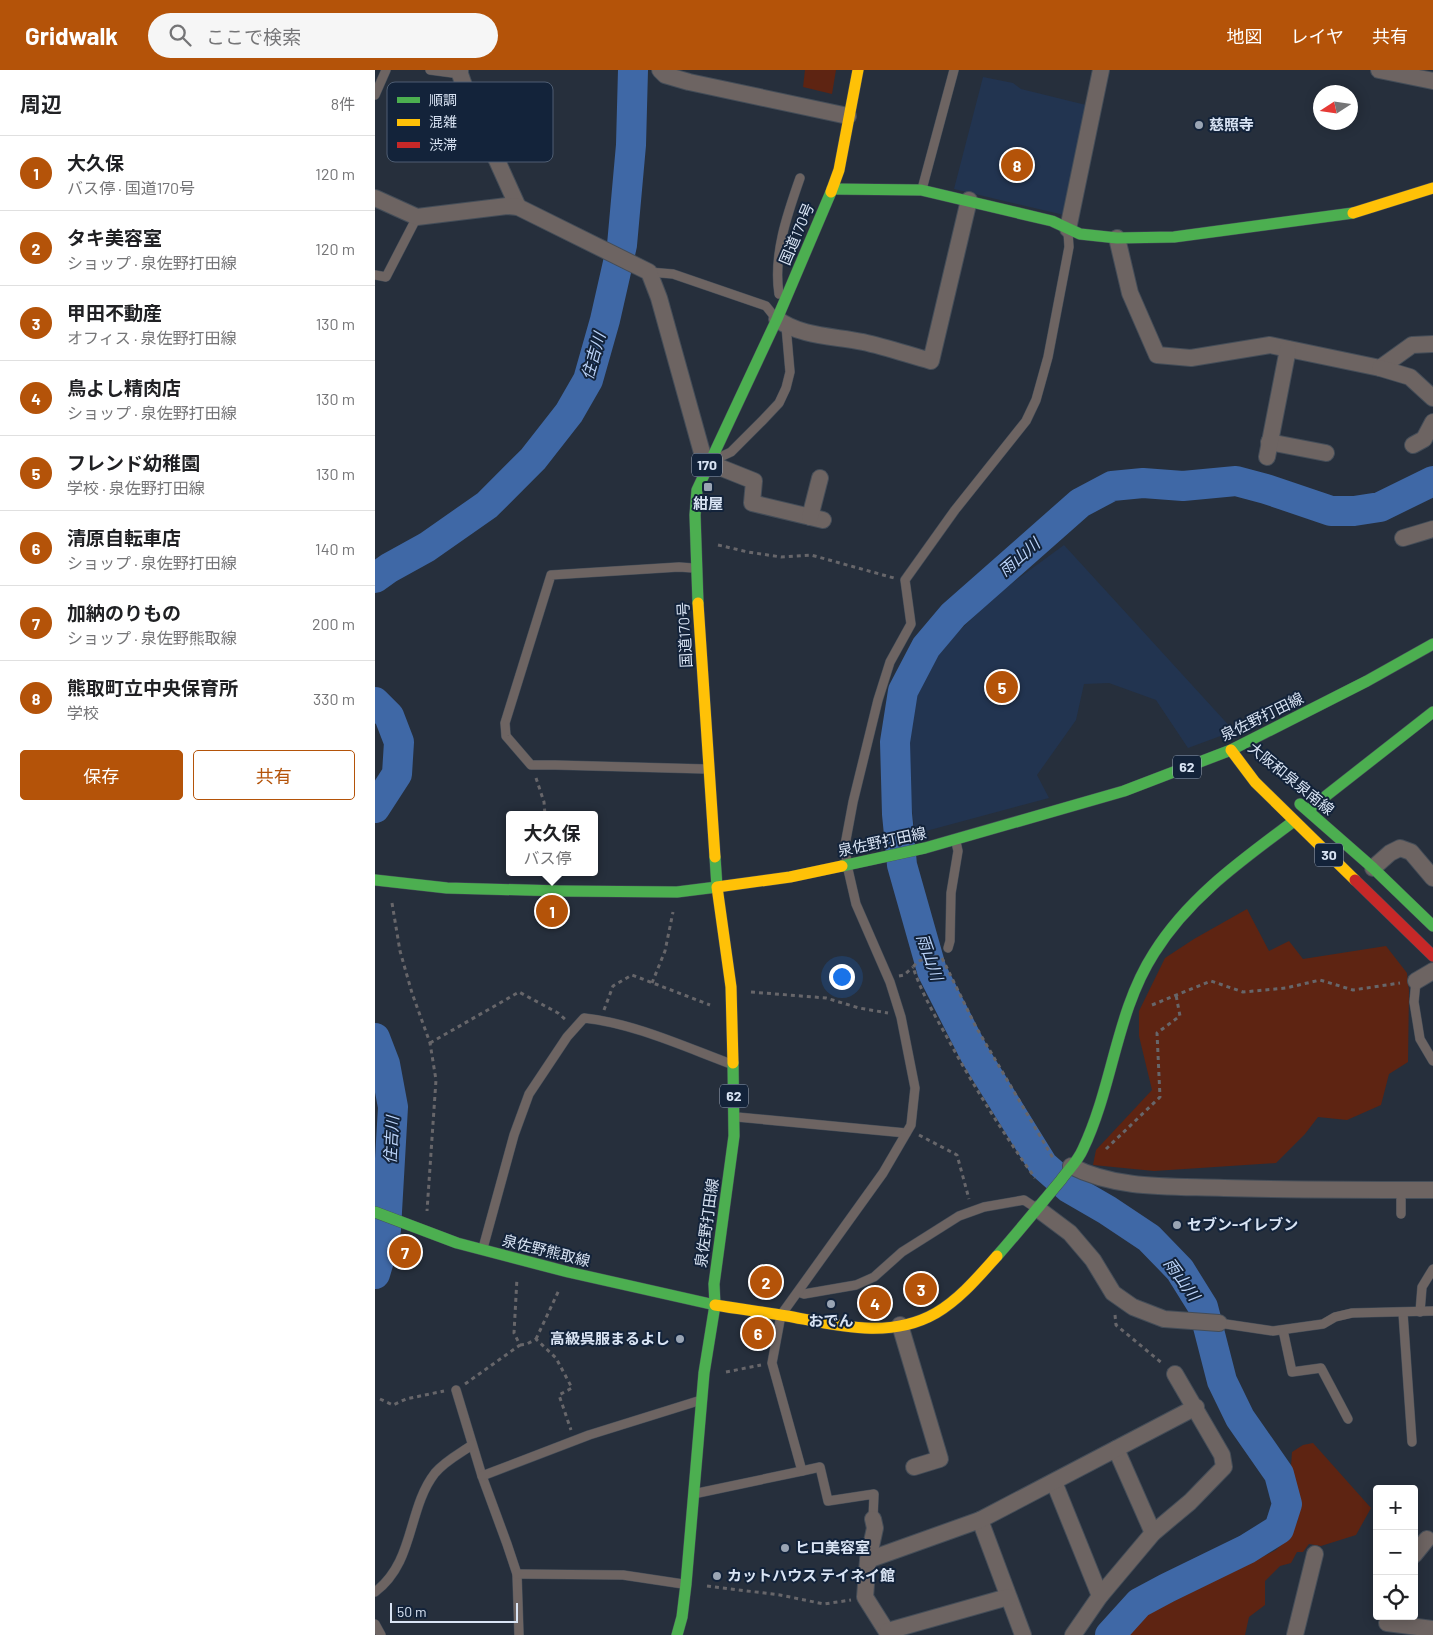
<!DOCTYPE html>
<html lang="ja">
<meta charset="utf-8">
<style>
body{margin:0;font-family:Barlow,"Noto Sans JP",sans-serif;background:#f6f6f6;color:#202124}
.controls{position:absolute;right:15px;bottom:15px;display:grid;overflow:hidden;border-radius:5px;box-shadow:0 2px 12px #0003}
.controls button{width:45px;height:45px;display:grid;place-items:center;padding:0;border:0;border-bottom:1px solid #e0e0e0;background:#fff;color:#202124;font:25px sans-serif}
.compass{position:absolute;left:938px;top:15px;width:45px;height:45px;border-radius:50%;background:#fff;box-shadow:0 2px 12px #0003;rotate:258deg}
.scale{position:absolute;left:15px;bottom:12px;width:128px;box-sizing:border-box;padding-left:5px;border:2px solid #d9e4f4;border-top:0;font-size:14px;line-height:18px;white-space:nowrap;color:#d9e4f4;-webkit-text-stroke:4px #13233a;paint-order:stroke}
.you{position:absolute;left:466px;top:906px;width:18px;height:18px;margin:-12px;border:4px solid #fff;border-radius:50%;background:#1a73e8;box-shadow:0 0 0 8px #1a73e833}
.badge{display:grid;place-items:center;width:32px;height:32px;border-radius:50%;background:#b45309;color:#fff;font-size:16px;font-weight:700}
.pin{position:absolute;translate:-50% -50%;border:2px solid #fff;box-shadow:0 1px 5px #0006}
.popup{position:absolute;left:131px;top:741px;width:92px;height:65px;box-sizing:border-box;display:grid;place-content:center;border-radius:5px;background:#fff;filter:drop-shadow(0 1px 4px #0005);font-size:16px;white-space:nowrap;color:#757577}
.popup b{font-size:19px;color:#202124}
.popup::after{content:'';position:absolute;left:50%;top:100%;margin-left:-10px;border:10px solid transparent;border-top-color:#fff}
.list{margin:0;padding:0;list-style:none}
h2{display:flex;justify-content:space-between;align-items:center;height:65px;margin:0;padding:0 20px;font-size:21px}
h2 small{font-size:16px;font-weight:400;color:#757577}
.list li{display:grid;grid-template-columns:32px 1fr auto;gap:15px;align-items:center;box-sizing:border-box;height:75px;padding:0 20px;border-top:1px solid #e0e0e0}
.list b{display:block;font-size:19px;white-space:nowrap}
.list p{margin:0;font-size:16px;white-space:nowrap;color:#757577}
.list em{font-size:16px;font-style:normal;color:#757577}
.actions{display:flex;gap:10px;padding:15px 20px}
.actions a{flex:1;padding:11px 0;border:1px solid #b45309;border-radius:5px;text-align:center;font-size:18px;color:#b45309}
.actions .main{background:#b45309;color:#fff}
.icon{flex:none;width:28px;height:28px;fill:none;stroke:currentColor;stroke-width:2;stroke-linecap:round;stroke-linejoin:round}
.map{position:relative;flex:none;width:1058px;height:1565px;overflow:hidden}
header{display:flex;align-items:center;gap:30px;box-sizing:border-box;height:70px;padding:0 25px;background:#b45309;color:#fff}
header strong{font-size:24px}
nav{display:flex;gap:28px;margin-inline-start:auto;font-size:18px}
.search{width:350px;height:45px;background:#f6f6f6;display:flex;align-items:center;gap:12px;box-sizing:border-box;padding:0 18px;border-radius:28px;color:#757577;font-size:19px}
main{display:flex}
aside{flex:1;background:#fff}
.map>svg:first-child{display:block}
.built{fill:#223450}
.green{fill:#5e2412}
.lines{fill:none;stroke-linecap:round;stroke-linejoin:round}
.river{stroke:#3f68a6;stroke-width:30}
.lane-casing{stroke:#444d58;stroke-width:10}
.street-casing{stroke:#444d58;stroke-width:18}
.fast-casing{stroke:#444d58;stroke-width:12}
.slow-casing{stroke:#444d58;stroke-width:12}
.jam-casing{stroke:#444d58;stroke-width:12}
.path{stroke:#67666a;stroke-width:3;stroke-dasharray:4 4;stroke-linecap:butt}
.lane{stroke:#6d6462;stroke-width:9}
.street{stroke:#6d6462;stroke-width:16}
.fast{stroke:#4caf50;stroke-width:11}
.slow{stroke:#ffc107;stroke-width:11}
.jam{stroke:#c62828;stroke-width:11}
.poi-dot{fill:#9aa5b4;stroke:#13233a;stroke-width:2}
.labels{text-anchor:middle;stroke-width:4;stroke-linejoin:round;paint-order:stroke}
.shield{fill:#13233a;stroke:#9eaabc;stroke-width:1}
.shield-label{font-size:14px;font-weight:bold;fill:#d9e4f4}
.poi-label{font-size:15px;font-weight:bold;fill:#d9e4f4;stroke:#13233a;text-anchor:start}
.street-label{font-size:15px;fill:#d9e4f4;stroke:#13233a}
.water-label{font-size:16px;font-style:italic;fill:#bbd3f8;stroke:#13233a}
.key{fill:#13233a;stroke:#4e5d72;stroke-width:1}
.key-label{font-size:14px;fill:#d9e4f4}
</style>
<header>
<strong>Gridwalk</strong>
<div class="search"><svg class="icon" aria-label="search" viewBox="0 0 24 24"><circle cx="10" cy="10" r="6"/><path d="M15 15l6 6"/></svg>ここで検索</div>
<nav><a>地図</a><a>レイヤ</a><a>共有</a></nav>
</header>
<main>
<aside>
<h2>周辺<small>8件</small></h2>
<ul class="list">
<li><span class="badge">1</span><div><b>大久保</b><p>バス停 · 国道170号</p></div><em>120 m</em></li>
<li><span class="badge">2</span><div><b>タキ美容室</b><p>ショップ · 泉佐野打田線</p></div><em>120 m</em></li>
<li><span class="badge">3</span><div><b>甲田不動産</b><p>オフィス · 泉佐野打田線</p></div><em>130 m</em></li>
<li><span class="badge">4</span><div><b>鳥よし精肉店</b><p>ショップ · 泉佐野打田線</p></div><em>130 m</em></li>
<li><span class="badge">5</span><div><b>フレンド幼稚園</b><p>学校 · 泉佐野打田線</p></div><em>130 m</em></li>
<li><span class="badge">6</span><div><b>清原自転車店</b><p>ショップ · 泉佐野打田線</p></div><em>140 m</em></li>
<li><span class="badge">7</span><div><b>加納のりもの</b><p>ショップ · 泉佐野熊取線</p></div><em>200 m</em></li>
<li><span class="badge">8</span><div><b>熊取町立中央保育所</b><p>学校</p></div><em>330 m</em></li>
</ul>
<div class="actions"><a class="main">保存</a><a>共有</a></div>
</aside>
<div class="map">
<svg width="1058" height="1565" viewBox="0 0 1058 1565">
<rect width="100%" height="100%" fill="#262f3c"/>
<g class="built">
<path d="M608 7 638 13 646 19 711 35 689 145 579 119Z"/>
<path d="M689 475 859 661 813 678 781 630 734 613 709 614 701 650 662 705 674 728 540 764 530 679 543 620 568 577 621 525Z"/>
</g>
<g class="green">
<path d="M430 0H461L457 24 428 17Z"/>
<path d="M872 839 894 881 914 871 928 889 1011 876 1032 903 1034 921 1033 992 1014 1004 1006 1035 972 1050 943 1047 930 1064 901 1093 779 1101 718 1095 721 1080 777 1020 764 966V941L790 888 819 869Z"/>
<path d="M938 1373 996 1438 981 1465 946 1476 934 1474 928 1482H922L916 1493 905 1496 890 1511V1535L874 1547 870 1565H751L769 1546 901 1480 917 1464 923 1449 924 1424 916 1396 917 1382 928 1375Z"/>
</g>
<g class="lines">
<g class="river">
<path d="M0 508 14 498 52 477 112 435 158 389 194 343 213 310 230 250 247 175 256 75 258 0"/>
<path d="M0 632 14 646 24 672 22 704 0 738"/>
<path d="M0 968 10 994 18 1037 11 1159 8 1177 0 1204"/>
<path d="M735 1565 764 1533 792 1518 872 1479 904 1459 912 1434 904 1404 865 1348 847 1311 828 1237 805 1200 774 1168 732 1140 694 1118 668 1095 600 985 557 901 527 795 522 744 520 672 528 621 551 577 578 545 705 433 737 416 768 413 808 416 861 411 891 419 956 441H979L1005 437 1058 411"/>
</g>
<g class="lane-casing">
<g id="lane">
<path d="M55 0 85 4"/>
<path d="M0 25 11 0"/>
<path d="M547 119 579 0"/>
<path d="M274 202 298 204 391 236 399 246"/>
<path d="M0 205 11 207 42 147"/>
<path d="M404 224C398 185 412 145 425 108"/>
<path d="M343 388 356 382 388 350 404 333 411 318 415 302 411 256"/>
<path d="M318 498 304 497 176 505 130 653 131 666 156 695H180L331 699"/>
<path d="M573 878 575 871 576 823 583 781 581 772"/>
<path d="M1041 911 1039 932 1045 969 1058 991"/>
<path d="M362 1047 531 1063"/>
<path d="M1026 1144V1120"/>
<path d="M108 1178 139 1065 154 1024 192 967 209 948C258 953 310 977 356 994"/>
<path d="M423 1222 429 1224 481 1215 499 1207 527 1182 584 1146 609 1137 649 1130 661 1138"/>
<path d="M1045 1242 1047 1217 1058 1199"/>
<path d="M1028 1243 1037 1372"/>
<path d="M844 1253 898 1261 948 1254 960 1247 977 1243 1058 1241"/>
<path d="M908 1260 917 1302 946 1298 973 1349"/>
<path d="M81 1320 107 1406 132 1474 142 1504 144 1565"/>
<path d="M107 1406 214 1365 323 1331"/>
<path d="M323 1423 427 1401"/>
<path d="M498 1449 499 1424 453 1431 445 1397 427 1401 397 1293 406 1245 508 1103 536 1055 540 1018 526 947 515 912 481 834 472 795 470 775 478 732 503 630 515 592 536 554 530 510 580 440 651 351 661 330 673 287 694 177 693 162"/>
<path d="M142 1504 248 1505 308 1514"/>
<path d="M0 1522C40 1492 32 1439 60 1403 70 1391 84 1384 97 1375"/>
<path d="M0 1554 6 1565"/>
</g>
</g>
<g class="street-casing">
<g id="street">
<path d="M85 0V4L92 24 143 137"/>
<path d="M285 0 290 5 314 12 473 46"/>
<path d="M1004 0 1058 11"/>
<path d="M0 128 42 147 132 136 143 137 274 202 284 228 331 397"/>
<path d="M693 159 726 0"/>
<path d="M742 168 755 223 782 285 816 288 895 275 1005 298 1037 275 1058 274"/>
<path d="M402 249C426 267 460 266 488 272 511 277 534 285 556 291L594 130"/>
<path d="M1005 298 1035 307 1058 328"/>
<path d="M894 372 951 383"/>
<path d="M1038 375 1049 369 1058 352"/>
<path d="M892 387 913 279"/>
<path d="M334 393 379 411 377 433 448 450"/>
<path d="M435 447 445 408"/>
<path d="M1028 468 1058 459"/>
<path d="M998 798 1015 783 1025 778 1036 782 1058 808"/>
<path d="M1041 911 1058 901"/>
<path d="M696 1096C742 1120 798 1116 849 1118 919 1120 988 1120 1058 1120"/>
<path d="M663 1139 695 1163 718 1190 738 1223 758 1237 789 1249 844 1253"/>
<path d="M525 1255 565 1389 539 1397"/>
<path d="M741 1379 778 1463"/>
<path d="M679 1412 725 1526"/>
<path d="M498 1449 500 1458 493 1490 490 1527 514 1565"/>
<path d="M605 1450 648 1565"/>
<path d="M1039 1485 1052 1469"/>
<path d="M493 1490 605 1450 821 1337"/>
<path d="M1012 1553 1058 1559"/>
<path d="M513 1561 633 1527"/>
<path d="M698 1565 725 1526 778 1463 815 1432 849 1397 847 1385 800 1304"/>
<path d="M920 1565 940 1484"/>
</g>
</g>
<g class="fast-casing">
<g id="fast">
<path d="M457 119 546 120 677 151 705 164 742 168 799 167 978 143"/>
<path d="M323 533 320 445 322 420 402 249 456 122"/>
<path d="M925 734 998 798 1058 856"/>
<path d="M933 740 1058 642"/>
<path d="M467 796 550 778 749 721 856 680 992 611 1058 574"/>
<path d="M0 810 72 818 186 821 302 822 342 817 340 787"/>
<path d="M0 1142 82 1173 193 1202 340 1235"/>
<path d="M622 1186C644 1161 665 1135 686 1110 693 1100 703 1091 708 1079 738 1016 741 942 779 883 814 827 867 790 919 751"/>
<path d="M302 1565 307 1547 311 1514 329 1303 340 1235 339 1214 359 1066 358 993"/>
</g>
</g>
<g class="slow-casing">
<g id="slow">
<path d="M456 122 464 100 483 0"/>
<path d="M978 143 1058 118"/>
<path d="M323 533 340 787"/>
<path d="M856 680 880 712 980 810"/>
<path d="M358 993 356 917 342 817 415 807 467 796"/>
<path d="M340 1235C364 1239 388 1242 412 1246 461 1255 514 1270 561 1243 585 1229 604 1206 622 1186"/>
</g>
</g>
<g class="jam-casing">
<path id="jam" d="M980 810 1058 886"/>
</g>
<g class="path">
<path d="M343 475 373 482 406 487 436 485 519 508"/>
<path d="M161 708 169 732 170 745"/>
<path d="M17 833 25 881 37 923 55 973 61 1010 52 1141"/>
<path d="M563 886 543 891 538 897C546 922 560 946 573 969 599 1017 628 1063 660 1108"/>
<path d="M567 888 601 957 678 1088"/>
<path d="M524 906 529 905 538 897"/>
<path d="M277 913 290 881 298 842"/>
<path d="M376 922 451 928 484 938 513 943"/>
<path d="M777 935 836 911 868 922 911 918 945 910 978 920 1025 913"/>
<path d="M229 940 238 916 257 905 335 935"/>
<path d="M55 973 144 922 183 943 191 950"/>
<path d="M544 1065 582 1085 594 1129"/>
<path d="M731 1079 785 1027 782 963 805 946 801 925"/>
<path d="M740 1245 741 1255 788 1294"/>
<path d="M161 1269 184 1220"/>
<path d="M145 1275 152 1274 161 1269 181 1288 197 1318 184 1325 196 1360"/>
<path d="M351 1302 386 1295"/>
<path d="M90 1314 145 1275 139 1263 142 1208"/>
<path d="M5 1329 18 1335 31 1329 69 1321"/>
<path d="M332 1516 405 1525 449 1534 476 1530"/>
</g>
<use href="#lane" class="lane"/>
<use href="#street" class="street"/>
<use href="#fast" class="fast"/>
<use href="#slow" class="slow"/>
<use href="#jam" class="jam"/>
</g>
<g class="poi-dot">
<circle cx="824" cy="55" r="5"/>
<rect x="328" y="412" width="10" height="10" rx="2.5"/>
<circle cx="802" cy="1155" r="5"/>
<circle cx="456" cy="1234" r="5"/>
<circle cx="305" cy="1269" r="5"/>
<circle cx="410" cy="1478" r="5"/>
<circle cx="342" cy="1506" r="5"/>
</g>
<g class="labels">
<g class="shield">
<rect x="317" y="383.5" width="30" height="23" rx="4"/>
<rect x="798" y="685.5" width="28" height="23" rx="4"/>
<rect x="940" y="773.5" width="28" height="23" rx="4"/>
<rect x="345" y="1014.5" width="28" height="23" rx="4"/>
</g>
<g class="shield-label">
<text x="332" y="400">170</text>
<text x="812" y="702">62</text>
<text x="954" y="790">30</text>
<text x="359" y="1031">62</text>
</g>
<g class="poi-label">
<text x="834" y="60">慈照寺</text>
<text x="333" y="439" text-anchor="middle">紺屋</text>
<text x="812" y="1160">セブン-イレブン</text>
<text x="456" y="1256" text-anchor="middle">おでん</text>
<text x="295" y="1274" text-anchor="end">高級呉服まるよし</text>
<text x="420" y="1483">ヒロ美容室</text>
<text x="352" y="1511">カットハウス テイネイ館</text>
</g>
<g class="street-label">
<text transform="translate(422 164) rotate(-67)" y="5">国道170号</text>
<text transform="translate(310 565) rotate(-93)" y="5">国道170号</text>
<text transform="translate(887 647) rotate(-26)" y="5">泉佐野打田線</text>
<text transform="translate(916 709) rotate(39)" y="5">大阪和泉泉南線</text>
<text transform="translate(507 772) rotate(-12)" y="5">泉佐野打田線</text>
<text transform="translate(332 1153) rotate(-82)" y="5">泉佐野打田線</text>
<text transform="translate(171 1181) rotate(14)" y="5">泉佐野熊取線</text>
</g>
<g class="water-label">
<text transform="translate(218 286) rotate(-74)" y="6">住吉川</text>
<text transform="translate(644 487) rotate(-41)" y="6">雨山川</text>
<text transform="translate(555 887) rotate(71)" y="6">雨山川</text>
<text transform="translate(16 1070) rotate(-87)" y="6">住吉川</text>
<text transform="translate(807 1209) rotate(54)" y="6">雨山川</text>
</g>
</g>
<rect x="12" y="12" width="166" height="80" rx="8" class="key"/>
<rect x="22" y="27" width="23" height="6" fill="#4caf50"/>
<rect x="22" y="49" width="23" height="7" fill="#ffc107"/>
<rect x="22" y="72" width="23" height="6" fill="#c62828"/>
<g class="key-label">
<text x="54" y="35">順調</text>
<text x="54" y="57">混雑</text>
<text x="54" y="80">渋滞</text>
</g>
</svg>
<div class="controls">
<button>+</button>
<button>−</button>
<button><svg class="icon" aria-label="locate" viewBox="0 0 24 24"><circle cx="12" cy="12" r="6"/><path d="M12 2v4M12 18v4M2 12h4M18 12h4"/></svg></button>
</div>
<svg class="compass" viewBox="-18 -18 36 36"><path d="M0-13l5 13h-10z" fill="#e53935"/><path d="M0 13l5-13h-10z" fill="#757577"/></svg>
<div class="scale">50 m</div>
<div class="you"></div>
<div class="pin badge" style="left:177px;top:841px">1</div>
<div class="popup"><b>大久保</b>バス停</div>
<div class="pin badge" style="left:391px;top:1212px">2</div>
<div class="pin badge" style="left:546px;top:1219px">3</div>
<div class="pin badge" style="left:500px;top:1233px">4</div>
<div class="pin badge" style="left:627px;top:617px">5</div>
<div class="pin badge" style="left:383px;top:1263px">6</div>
<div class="pin badge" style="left:30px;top:1182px">7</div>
<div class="pin badge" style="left:642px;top:95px">8</div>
</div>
</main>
